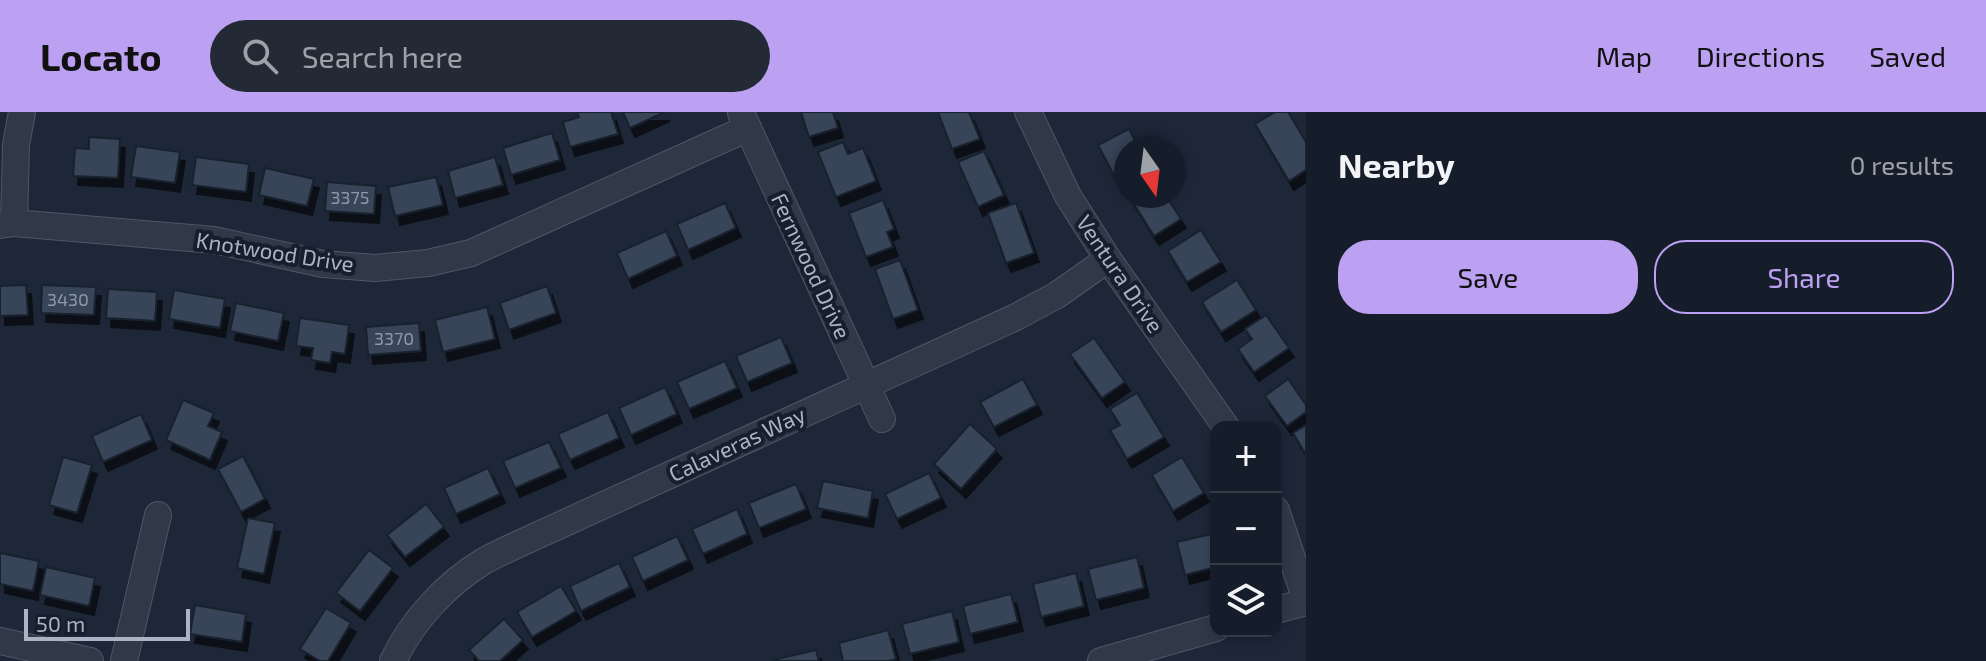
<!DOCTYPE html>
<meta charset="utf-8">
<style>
body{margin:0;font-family:"Exo 2",sans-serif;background:#232a36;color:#f1f3f6}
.controls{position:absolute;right:24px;bottom:24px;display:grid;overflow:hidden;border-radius:16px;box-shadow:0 4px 12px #0003}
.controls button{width:72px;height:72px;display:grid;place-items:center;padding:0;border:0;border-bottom:2px solid #353b47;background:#161d2a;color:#f1f3f6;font:40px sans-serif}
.compass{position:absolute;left:1114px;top:24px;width:72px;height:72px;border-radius:50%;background:#161d2a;box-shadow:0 4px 12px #0003;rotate:166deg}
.scale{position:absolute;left:24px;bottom:20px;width:166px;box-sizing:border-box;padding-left:8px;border:4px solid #abb3c5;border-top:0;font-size:22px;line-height:28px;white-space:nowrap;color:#abb3c5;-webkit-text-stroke:6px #171e2c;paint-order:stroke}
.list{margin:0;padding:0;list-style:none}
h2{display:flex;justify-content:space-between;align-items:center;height:104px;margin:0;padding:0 32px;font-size:34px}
h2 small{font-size:26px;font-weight:400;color:#9ea2a8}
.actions{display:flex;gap:16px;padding:24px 32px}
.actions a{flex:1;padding:18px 0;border:2px solid #bca0f2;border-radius:32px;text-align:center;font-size:28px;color:#bca0f2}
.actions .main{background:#bca0f2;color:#111}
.icon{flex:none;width:44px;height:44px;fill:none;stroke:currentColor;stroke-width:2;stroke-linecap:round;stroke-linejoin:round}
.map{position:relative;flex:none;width:1306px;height:549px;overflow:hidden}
header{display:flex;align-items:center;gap:48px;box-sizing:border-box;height:112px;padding:0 40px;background:#bca0f2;color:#111}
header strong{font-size:38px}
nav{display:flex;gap:44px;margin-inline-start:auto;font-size:28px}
.search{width:560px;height:72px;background:#232a36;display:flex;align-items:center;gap:20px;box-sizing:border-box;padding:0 28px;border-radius:44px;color:#9ea2a8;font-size:30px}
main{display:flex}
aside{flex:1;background:#161d2a}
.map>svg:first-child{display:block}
.building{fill:#394558;stroke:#19202e;stroke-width:2;filter:url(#shadow)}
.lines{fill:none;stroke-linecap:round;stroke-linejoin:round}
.minor-casing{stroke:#4f5666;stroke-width:28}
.minor{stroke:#313948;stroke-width:26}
.labels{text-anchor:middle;stroke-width:8;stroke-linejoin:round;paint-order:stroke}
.number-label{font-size:18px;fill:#8e98aa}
.street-label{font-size:22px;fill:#abb3c5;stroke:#171e2c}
</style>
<header>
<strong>Locato</strong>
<div class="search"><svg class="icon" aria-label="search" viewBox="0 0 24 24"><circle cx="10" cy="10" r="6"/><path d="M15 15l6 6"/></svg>Search here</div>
<nav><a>Map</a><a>Directions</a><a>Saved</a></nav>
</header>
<main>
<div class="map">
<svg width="1306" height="549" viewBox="0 0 1306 549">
<defs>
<filter id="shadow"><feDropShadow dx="5" dy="9" stdDeviation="0" flood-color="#0009"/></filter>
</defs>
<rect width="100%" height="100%" fill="#1d2738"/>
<g class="building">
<path d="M577 0H611L618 22 570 35 563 10 579 5Z"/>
<path d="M623 0H665L630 16Z"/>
<path d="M801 0H833L838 16 809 25Z"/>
<path d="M938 0H969L980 27 952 37Z"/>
<path d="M1275 0H1288L1306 30V58L1289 69 1255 12Z"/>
<path d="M1129 17 1139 36H1126V67L1118 71 1098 33Z"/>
<path d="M552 21 560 48 511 63 503 36Z"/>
<path d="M89 25 120 27 118 66 73 64 75 36 89 37Z"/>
<path d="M843 30 848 42 863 36 876 69 836 85 818 40Z"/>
<path d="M136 34 180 40 175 71 131 65Z"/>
<path d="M984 39 1004 83 978 95 958 50Z"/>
<path d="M196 45 249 52 246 80 192 73Z"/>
<path d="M495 45 503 73 455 86 448 59Z"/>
<path d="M265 56 314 67 307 94 259 83Z"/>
<path d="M436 65 443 93 395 104 388 75Z"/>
<path d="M327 70 376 74 374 102 325 99Z"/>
<path d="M1129 84H1166L1181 107 1154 124Z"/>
<path d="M883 88 894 117 887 120 893 135 866 145 849 101Z"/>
<path d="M725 91 736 116 688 138 677 112Z"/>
<path d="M1016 91 1034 141 1006 151 988 101Z"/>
<path d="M1201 118 1221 150 1187 170 1168 139Z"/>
<path d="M666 119 677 144 628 167 617 141Z"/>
<path d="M900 148 918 198 893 207 875 157Z"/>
<path d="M1237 168 1256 198 1221 220 1202 190Z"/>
<path d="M26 173 28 203 0 204V174Z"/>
<path d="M42 173 96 175 94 203 41 201Z"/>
<path d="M547 174 556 201 509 218 500 191Z"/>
<path d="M108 177 157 180 155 209 106 206Z"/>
<path d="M174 178 225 187 220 216 169 207Z"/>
<path d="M236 191 284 201 278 229 230 219Z"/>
<path d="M487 195 495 227 443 240 435 208Z"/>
<path d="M1266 203 1289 236 1254 260 1238 237 1252 227 1245 217Z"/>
<path d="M300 206 349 213 345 242 332 240 330 251 311 248 313 236 296 234Z"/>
<path d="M419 211 421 239 368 243 366 215Z"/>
<path d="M781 225 792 251 747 270 736 244Z"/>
<path d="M1094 226 1125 270 1102 286 1070 242Z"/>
<path d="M725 249 737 276 689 297 677 270Z"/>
<path d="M1023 267 1037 293 994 315 980 290Z"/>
<path d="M1288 267 1306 293V300L1287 314 1265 284Z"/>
<path d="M665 275 677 302 631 323 619 296Z"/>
<path d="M1137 281 1164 325 1127 347 1110 318 1120 313 1110 297Z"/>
<path d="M183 288 214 301 208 314 222 320 210 348 166 328Z"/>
<path d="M608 300 619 326 570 348 558 322Z"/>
<path d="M141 302 152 328 103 350 92 324Z"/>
<path d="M970 312 997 337 961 377 934 352Z"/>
<path d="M1306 313V343L1293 321Z"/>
<path d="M549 330 561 356 515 376 503 349Z"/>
<path d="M243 344 265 387 241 400 218 357Z"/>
<path d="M63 345 92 353 77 401 49 393Z"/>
<path d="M1182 345 1204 381 1173 399 1152 363Z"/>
<path d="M488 356 500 382 456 402 444 376Z"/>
<path d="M929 361 941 386 897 407 885 382Z"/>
<path d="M823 369 873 379 868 406 817 396Z"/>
<path d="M796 372 806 397 759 416 749 391Z"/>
<path d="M426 392 444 415 405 445 387 423Z"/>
<path d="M737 397 747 422 703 442 692 417Z"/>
<path d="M248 406 275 411 264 462 237 456Z"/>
<path d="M1216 421V455L1185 463 1177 430Z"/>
<path d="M677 424 688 448 643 469 632 445Z"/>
<path d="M369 438 393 456 360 499 336 481Z"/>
<path d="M0 441 39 449 33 479 0 472Z"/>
<path d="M1137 445 1144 476 1096 488 1088 457Z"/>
<path d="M619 451 630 475 581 499 570 474Z"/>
<path d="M46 455 95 466 89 494 40 483Z"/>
<path d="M1076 461 1084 494 1041 505 1033 472Z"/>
<path d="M561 474 576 499 532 525 517 500Z"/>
<path d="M1011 482 1018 510 970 522 963 494Z"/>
<path d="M195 493 246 502 242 530 190 522Z"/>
<path d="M326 496 351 511 328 549H320L300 537Z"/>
<path d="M952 499 959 530 910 542 902 512Z"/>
<path d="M504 507 523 528 500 549H479L469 538Z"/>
<path d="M888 518 896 547 888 549H843L839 531Z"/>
<path d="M816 538 819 549H774L773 548Z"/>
</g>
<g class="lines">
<g class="minor-casing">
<g id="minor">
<path d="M1028 0 1068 84 1108 147 1226 315"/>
<path d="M741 1 882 307"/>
<path d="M14 111 16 33 22 0"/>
<path d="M0 113 14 111 214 128 323 152 375 156 428 151 471 141 748 16"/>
<path d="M1276 398 1306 488"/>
<path d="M1276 498 1306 490"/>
<path d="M0 529 90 549"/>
<path d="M124 549 158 403"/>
<path d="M393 549C412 509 446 472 484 449 497 442 510 436 523 430L1016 205 1057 183 1108 147"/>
<path d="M1101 549 1216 516"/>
</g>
</g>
<use href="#minor" class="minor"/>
</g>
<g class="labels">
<g class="number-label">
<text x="350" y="92">3375</text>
<text x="68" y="194">3430</text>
<text x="394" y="233">3370</text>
</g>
<g class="street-label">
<text transform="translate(275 140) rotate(9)" y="8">Knotwood Drive</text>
<text transform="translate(811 154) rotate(65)" y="8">Fernwood Drive</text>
<text transform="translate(1120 162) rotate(56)" y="8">Ventura Drive</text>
<text transform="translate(737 332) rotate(-25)" y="8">Calaveras Way</text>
</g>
</g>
</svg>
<div class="controls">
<button>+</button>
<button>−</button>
<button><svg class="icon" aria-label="layers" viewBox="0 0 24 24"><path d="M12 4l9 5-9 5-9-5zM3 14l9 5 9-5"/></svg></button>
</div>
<svg class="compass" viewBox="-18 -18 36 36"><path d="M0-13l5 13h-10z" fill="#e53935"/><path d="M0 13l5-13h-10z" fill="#9ea2a8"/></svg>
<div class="scale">50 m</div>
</div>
<aside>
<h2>Nearby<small>0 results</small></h2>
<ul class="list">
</ul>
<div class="actions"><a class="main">Save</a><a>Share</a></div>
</aside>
</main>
